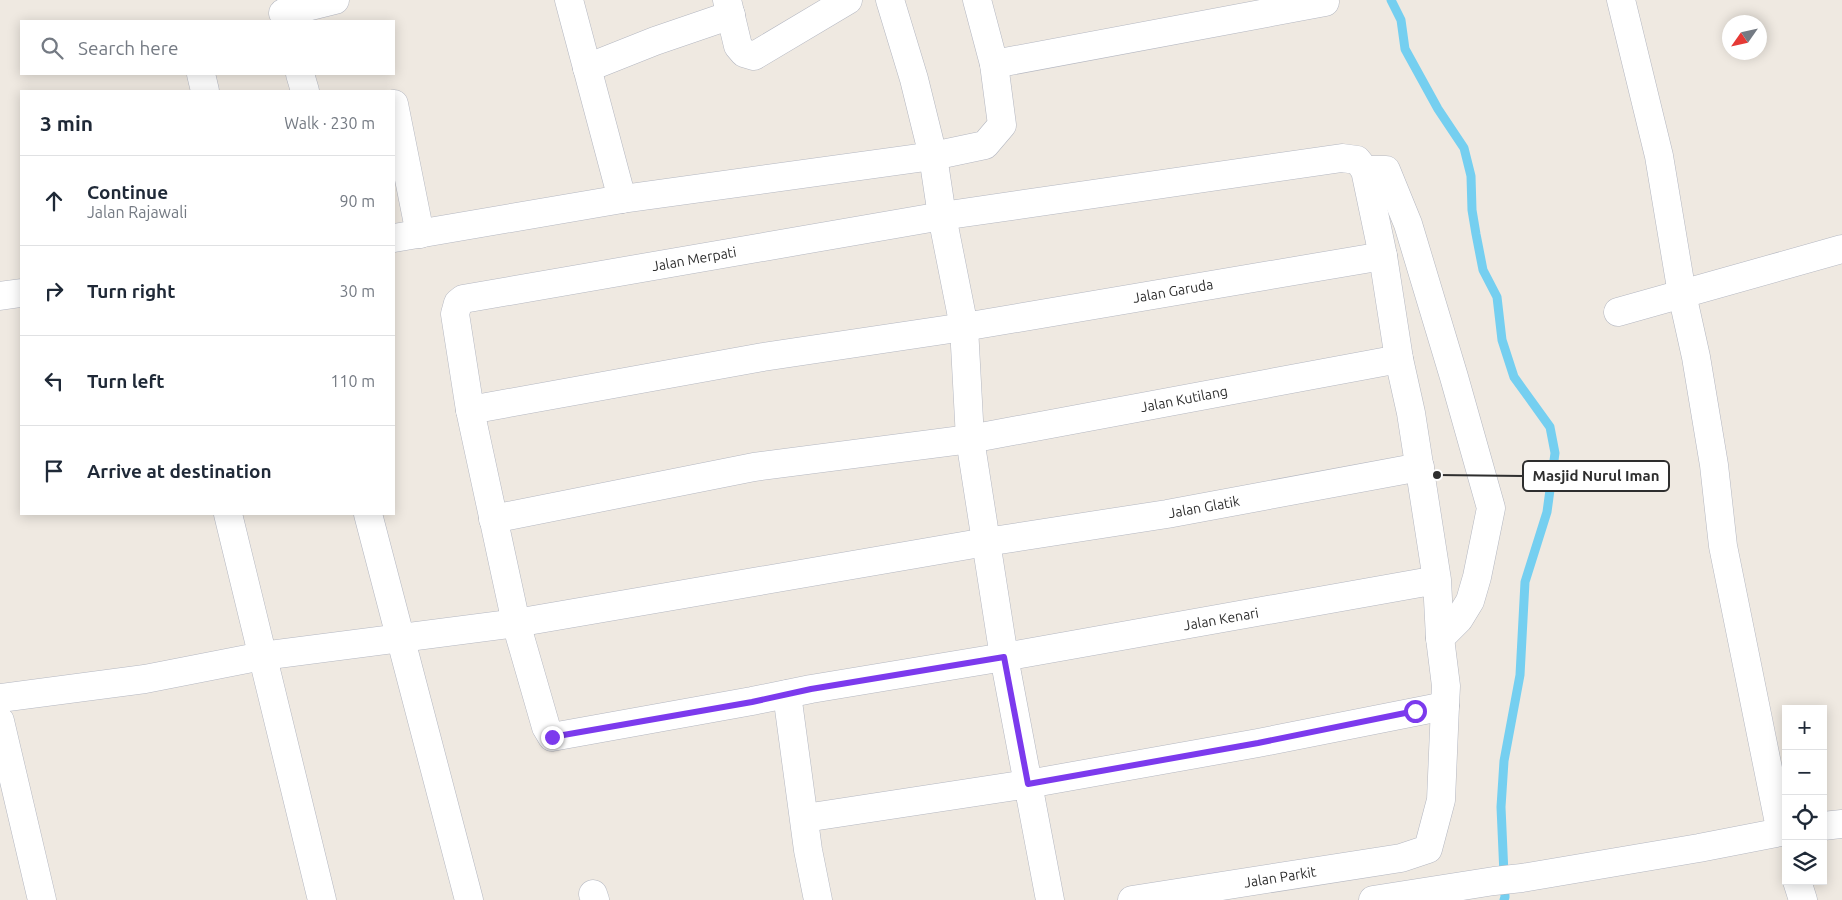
<!DOCTYPE html>
<meta charset="utf-8">
<style>
body{margin:0;font-family:Ubuntu,sans-serif;background:#f6f6f7;color:#1f2937}
.controls{position:absolute;right:15px;bottom:15px;display:grid;overflow:hidden;border-radius:0px;box-shadow:0 2px 12px #0003}
.controls button{width:45px;height:45px;display:grid;place-items:center;padding:0;border:0;border-bottom:1px solid #e0e1e3;background:#fff;color:#1f2937;font:25px sans-serif}
.compass{position:absolute;left:1722px;top:15px;width:45px;height:45px;border-radius:50%;background:#fff;box-shadow:0 2px 12px #0003;rotate:236deg}
.stop{position:absolute;width:15px;height:15px;margin:-11px;border:4px solid #7c3aed;border-radius:50%;background:#fff}
.stop.end{background:#7c3aed;border-color:#fff;box-shadow:0 1px 5px #0008}
.list{margin:0;padding:0;list-style:none}
h2{display:flex;justify-content:space-between;align-items:center;height:65px;margin:0;padding:0 20px;font-size:21px}
h2 small{font-size:16px;font-weight:400;color:#747a83}
.list li{display:grid;grid-template-columns:32px 1fr auto;gap:15px;align-items:center;box-sizing:border-box;height:90px;padding:0 20px;border-top:1px solid #e0e1e3}
.list b{display:block;font-size:19px;white-space:nowrap}
.list p{margin:0;font-size:16px;white-space:nowrap;color:#747a83}
.list em{font-size:16px;font-style:normal;color:#747a83}
.icon{flex:none;width:28px;height:28px;fill:none;stroke:currentColor;stroke-width:2;stroke-linecap:round;stroke-linejoin:round}
.map{position:relative;flex:none;width:1842px;height:900px;overflow:hidden}
.search{position:absolute;background:#fff;box-shadow:0 2px 12px #0003;left:20px;top:20px;width:375px;height:55px;display:flex;align-items:center;gap:12px;box-sizing:border-box;padding:0 18px;border-radius:0px;color:#747a83;font-size:19px}
.panel{position:absolute;background:#fff;box-shadow:0 2px 12px #0003;left:20px;top:90px;width:375px;height:425px;border-radius:0px}
.map>svg:first-child{display:block}
.lines{fill:none;stroke-linecap:round;stroke-linejoin:round}
.stream{stroke:#75cff0;stroke-width:9}
.minor-casing{stroke:#b4b7c1;stroke-width:29}
.minor{stroke:#fff;stroke-width:28}
.route{stroke:#7c3aed;stroke-width:6}
.labels{text-anchor:middle;stroke-width:4;stroke-linejoin:round;paint-order:stroke}
.street-label{font-size:14px;fill:#2e2e2e;stroke:#fff}
.leader{fill:none;stroke:#2e2e2e;stroke-width:2}
.callout-dot{fill:#2e2e2e;stroke:#fff;stroke-width:2}
.callout{fill:#fff;stroke:#2e2e2e;stroke-width:2}
.callout-label{font-size:15px;text-anchor:middle;font-weight:bold;fill:#2e2e2e}
</style>
<div class="map">
<svg width="1842" height="900" viewBox="0 0 1842 900">
<rect width="100%" height="100%" fill="#efe9e1"/>
<g class="lines">
<path class="stream" d="M1391 0 1401 20 1405 49 1438 109 1464 148 1471 176 1472 210 1476 234 1483 270 1497 297 1502 340 1514 377 1550 427 1555 453 1547 512 1525 582 1520 675 1504 761 1501 807 1505 897 1504 900"/>
<g class="minor-casing">
<g id="minor">
<path d="M569 0 622 199"/>
<path d="M727 0 738 46 744 53 754 56 848 0"/>
<path d="M890 0 914 79 933 156 942 216 964 327 970 439 1004 657 1050 900"/>
<path d="M1621 0 1659 156 1682 294 1696 357 1714 465 1723 546 1779 823 1786 826"/>
<path d="M283 13 335 0"/>
<path d="M994 64 1325 2"/>
<path d="M587 68 655 41 731 15"/>
<path d="M201 74 205 91"/>
<path d="M300 74 305 91"/>
<path d="M394 104 420 234"/>
<path d="M1365 170H1386L1408 224 1454 377 1491 508 1477 577 1470 601 1459 619 1440 638"/>
<path d="M394 238 622 199 933 156 985 145 1002 125 994 64 977 0"/>
<path d="M0 296 21 293"/>
<path d="M1618 312 1842 249"/>
<path d="M470 410 763 357 964 327 1383 256"/>
<path d="M228 514 322 900"/>
<path d="M368 514 469 900"/>
<path d="M493 519 754 467 970 439 1399 359"/>
<path d="M787 694 808 850 818 900"/>
<path d="M0 698 145 679 262 656 516 623 986 542 1167 514 1420 467"/>
<path d="M0 721 42 900"/>
<path d="M805 818 1028 784 1258 743 1445 706"/>
<path d="M1823 826 1842 824"/>
<path d="M1797 881 1803 900"/>
<path d="M593 894 595 900"/>
<path d="M1132 900 1401 858 1428 849 1441 800 1445 706 1446 686 1440 638 1437 580 1411 413 1399 359 1383 256 1365 170 1357 160 1342 158 942 216 463 299 458 303 455 314 470 410 516 623 546 727 552 737 752 701 811 689 1004 657 1437 580"/>
<path d="M1373 900 1494 881 1522 878 1699 848 1786 831"/>
</g>
</g>
<use href="#minor" class="minor"/>
</g>
<g class="lines">
<path class="route" d="M552 737 752 702 811 689 1004 657 1028 784 1258 743 1415 711"/>
</g>
<g class="labels">
<g class="street-label">
<text transform="translate(694 259) rotate(-10)" y="5">Jalan Merpati</text>
<text transform="translate(1173 291) rotate(-10)" y="5">Jalan Garuda</text>
<text transform="translate(1184 399) rotate(-11)" y="5">Jalan Kutilang</text>
<text transform="translate(1204 507) rotate(-10)" y="5">Jalan Glatik</text>
<text transform="translate(1221 619) rotate(-10)" y="5">Jalan Kenari</text>
<text transform="translate(1280 877) rotate(-9)" y="5">Jalan Parkit</text>
</g>
</g>
<path class="leader" d="M1437 475L1523 476"/>
<circle class="callout-dot" cx="1437" cy="475" r="5"/>
<rect class="callout" x="1523" y="461" width="146" height="30" rx="5"/>
<g class="callout-label">
<text x="1596" y="481">Masjid Nurul Iman</text>
</g>
</svg>
<div class="controls">
<button>+</button>
<button>−</button>
<button><svg class="icon" aria-label="locate" viewBox="0 0 24 24"><circle cx="12" cy="12" r="6"/><path d="M12 2v4M12 18v4M2 12h4M18 12h4"/></svg></button>
<button><svg class="icon" aria-label="layers" viewBox="0 0 24 24"><path d="M12 4l9 5-9 5-9-5zM3 14l9 5 9-5"/></svg></button>
</div>
<svg class="compass" viewBox="-18 -18 36 36"><path d="M0-13l5 13h-10z" fill="#e53935"/><path d="M0 13l5-13h-10z" fill="#747a83"/></svg>
<div class="stop" style="left:1415px;top:711px"></div>
<div class="stop end" style="left:552px;top:737px"></div>
<div class="search"><svg class="icon" aria-label="search" viewBox="0 0 24 24"><circle cx="10" cy="10" r="6"/><path d="M15 15l6 6"/></svg>Search here</div>
<section class="panel">
<h2>3 min<small>Walk · 230 m</small></h2>
<ul class="list">
<li><svg class="icon" aria-label="ahead" viewBox="0 0 24 24"><path d="M12 20V5M6 11l6-6 6 6"/></svg><div><b>Continue</b><p>Jalan Rajawali</p></div><em>90 m</em></li>
<li><svg class="icon" aria-label="right" viewBox="0 0 24 24"><path d="M7 20v-9h11M14 6l5 5-5 5"/></svg><div><b>Turn right</b></div><em>30 m</em></li>
<li><svg class="icon" aria-label="left" viewBox="0 0 24 24"><path d="M17 20v-9H6M10 6l-5 5 5 5"/></svg><div><b>Turn left</b></div><em>110 m</em></li>
<li><svg class="icon" aria-label="arrive" viewBox="0 0 24 24"><path d="M6 21V4h12l-3 4 3 4H6"/></svg><div><b>Arrive at destination</b></div></li>
</ul>
</section>
</div>
